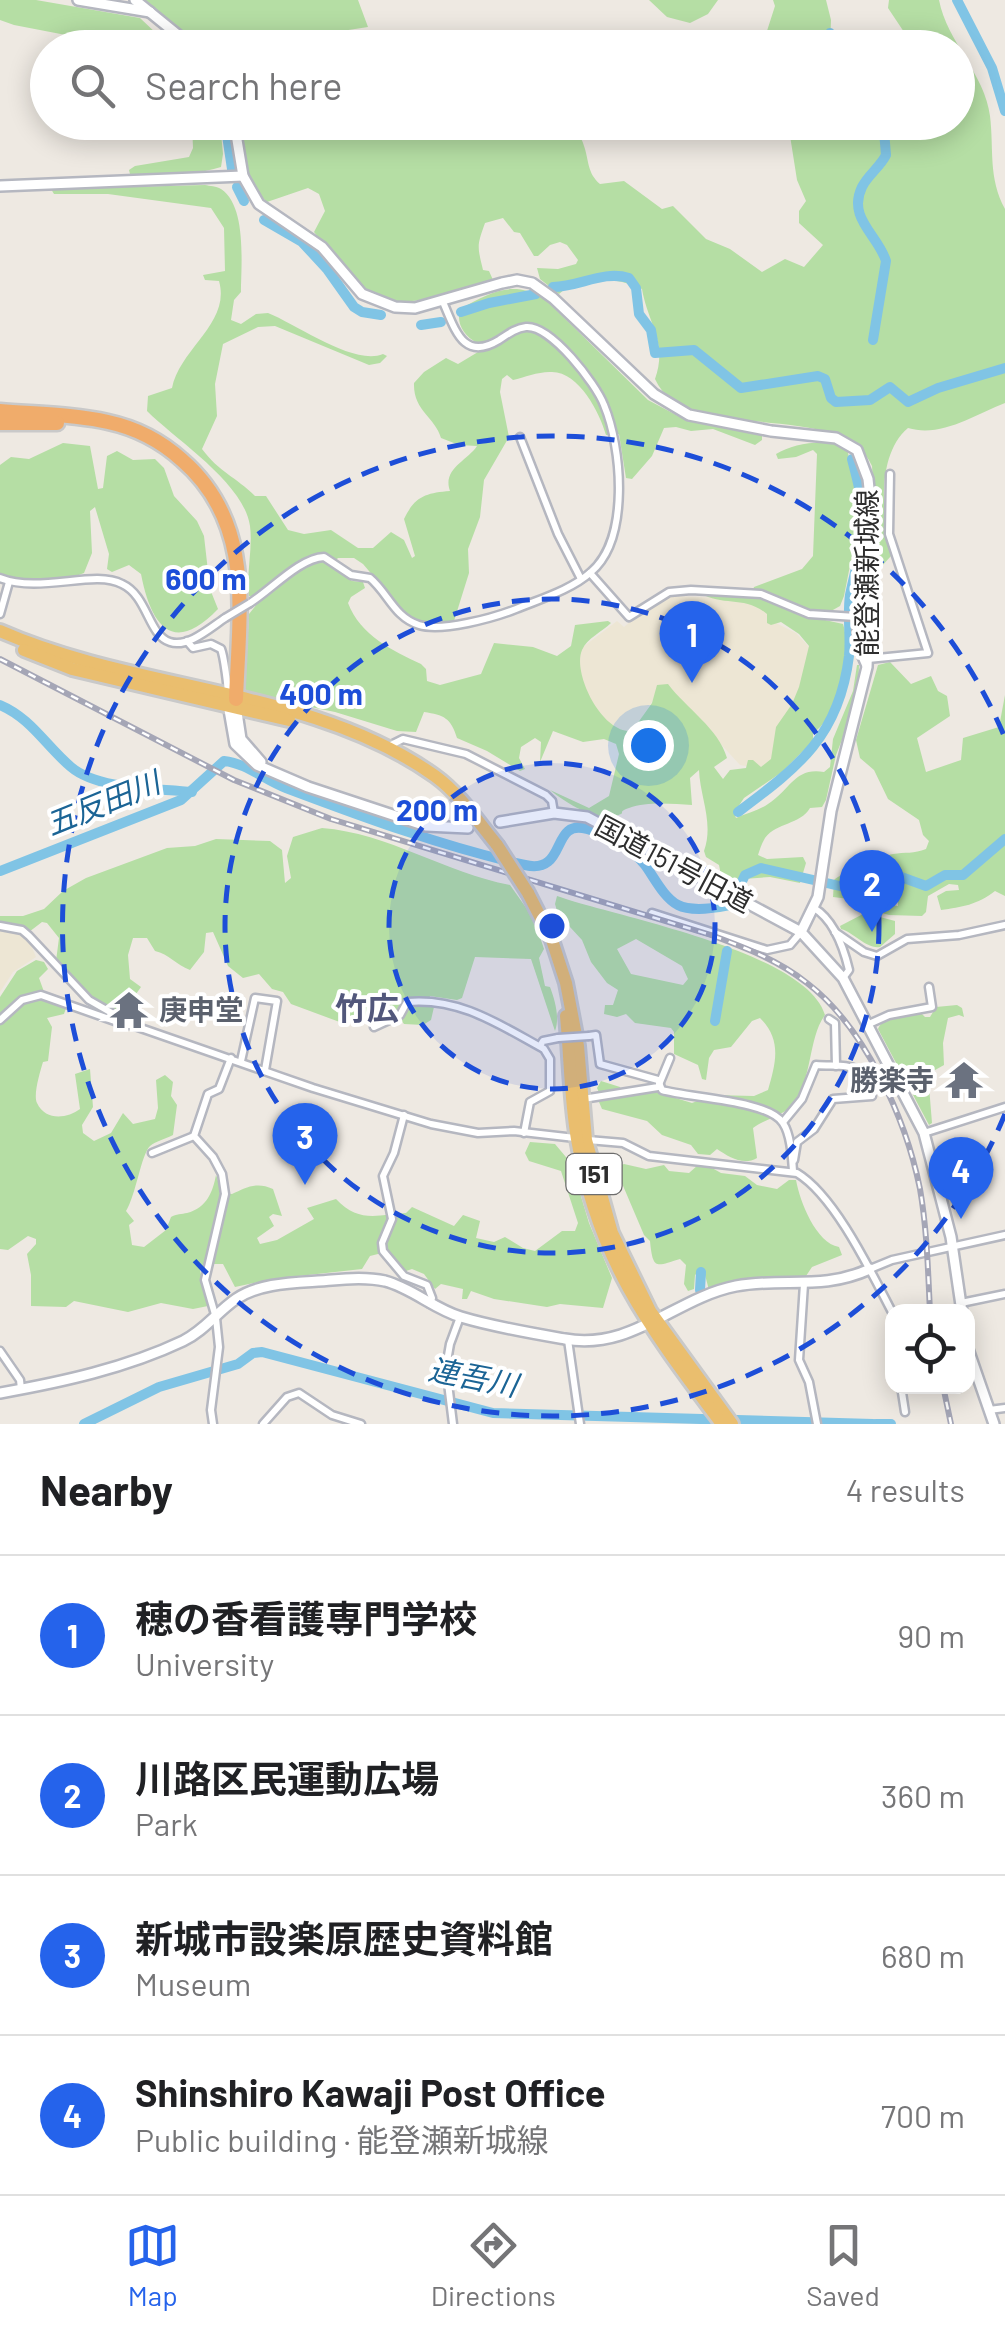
<!DOCTYPE html>
<meta charset="utf-8">
<style>
body{margin:0;font-family:Barlow,"Noto Sans JP",sans-serif;background:#f2f2f2;color:#202124}
.controls{position:absolute;right:30px;bottom:30px;display:grid;overflow:hidden;border-radius:20px;box-shadow:0 5px 25px #0003}
.controls button{width:90px;height:90px;display:grid;place-items:center;padding:0;border:0;border-bottom:2px solid #e0e0e0;background:#fff;color:#202124;font:50px sans-serif}
.you{position:absolute;left:648px;top:745px;width:35px;height:35px;margin:-25px;border:8px solid #fff;border-radius:50%;background:#1a73e8;box-shadow:0 0 0 15px #1a73e833}
.badge{display:grid;place-items:center;width:65px;height:65px;border-radius:50%;background:#2563eb;color:#fff;font-size:32px;font-weight:700}
.pin{position:absolute;translate:-50% -82px;filter:drop-shadow(0 2px 5px #0008)}
.pin::after{content:'';position:absolute;top:52px;width:35px;height:30px;background:inherit;clip-path:polygon(0 0,100% 0,50% 100%)}
.list{margin:0;padding:0;list-style:none}
h2{display:flex;justify-content:space-between;align-items:center;height:130px;margin:0;padding:0 40px;font-size:42px}
h2 small{font-size:32px;font-weight:400;color:#757577}
.list li{display:grid;grid-template-columns:65px 1fr auto;gap:30px;align-items:center;box-sizing:border-box;height:160px;padding:0 40px;border-top:2px solid #e0e0e0}
.list b{display:block;font-size:38px;white-space:nowrap}
.list p{margin:0;font-size:32px;white-space:nowrap;color:#757577}
.list em{font-size:32px;font-style:normal;color:#757577}
.icon{flex:none;width:55px;height:55px;fill:none;stroke:currentColor;stroke-width:2;stroke-linecap:round;stroke-linejoin:round}
.map{position:relative;flex:none;width:1005px;height:1424px;overflow:hidden}
.search{position:absolute;background:#fff;box-shadow:0 5px 25px #0003;left:30px;right:30px;top:30px;height:110px;display:flex;align-items:center;gap:25px;box-sizing:border-box;padding:0 35px;border-radius:55px;color:#757577;font-size:38px}
.sheet{height:770px;background:#fff}
nav{display:flex;justify-content:space-around;align-items:center;box-sizing:border-box;height:140px;border-top:2px solid #e0e0e0;background:#fff;font-size:28px;color:#757577}
nav a{display:grid;justify-items:center;gap:5px}
nav .on{color:#2563eb}
.map>svg:first-child{display:block}
.education{fill:#ede6d4}
.green{fill:#b5dea4;fill-rule:evenodd}
.lines{fill:none;stroke-linecap:round;stroke-linejoin:round}
.river{stroke:#80c4e5;stroke-width:10}
.minor-casing{stroke:#b5b7c0;stroke-width:11}
.tertiary-casing{stroke:#b5b7c0;stroke-width:14}
.secondary-casing{stroke:#b5b7c0;stroke-width:14}
.trunk-casing{stroke:#c9c9c9;stroke-width:18}
.motorway-casing{stroke:#c9c9c9;stroke-width:19}
.minor{stroke:#fff;stroke-width:6}
.tertiary{stroke:#fff;stroke-width:9}
.secondary{stroke:#fff;stroke-width:9}
.trunk{stroke:#eabe6e;stroke-width:12}
.motorway{stroke:#f0ac6b;stroke-width:14}
.rail-casing{stroke:#a5a6b6;stroke-width:6}
.rail{stroke:#fff;stroke-width:2.5;stroke-dasharray:8;stroke-linecap:butt}
.minor-bridge-casing{stroke:#b5b7c0;stroke-width:11;stroke-linecap:butt}
.trunk-bridge-casing{stroke:#c9c9c9;stroke-width:18;stroke-linecap:butt}
.minor-bridge{stroke:#fff;stroke-width:6}
.trunk-bridge{stroke:#eabe6e;stroke-width:12}
.ring{fill:none;stroke:#1d4ed8;stroke-width:5;stroke-dasharray:18 12}
.labels{text-anchor:middle;stroke-width:8;stroke-linejoin:round;paint-order:stroke}
.shield{fill:#fff;stroke:#6d6d6d;stroke-width:2.5}
.shield-label{font-size:25px;font-weight:bold;fill:#2e2e2e}
.street-label{font-size:28px;fill:#2e2e2e;stroke:#fff}
.worship-label{font-size:28px;font-weight:bold;fill:#5b616d;stroke:#fff;text-anchor:start}
.water-label{font-size:30px;font-style:italic;fill:#1b6495;stroke:#fff}
.quarter-label{font-size:32px;font-weight:bold;fill:#52577b;stroke:#fff}
.centre{fill:#1d4ed8;stroke:#fff;stroke-width:5}
.ring-label{font-size:30px;text-anchor:middle;font-weight:bold;fill:#1d4ed8;stroke:#fff;stroke-width:8;stroke-linejoin:round;paint-order:stroke}
</style>
<div class="map">
<svg width="1005" height="1424" viewBox="0 0 1005 1424">
<rect width="100%" height="100%" fill="#eee9e2"/>
<g class="education">
<path d="M671 596 748 599 766 610 772 621 796 633 810 648 801 690 773 760 763 769 740 765 696 717 659 691 632 732 623 734 607 725 588 697 571 659 575 653 617 621 624 627 643 611Z"/>
<path d="M0 928 28 938 36 957 13 972 0 992Z"/>
</g>
<g class="green">
<path d="M0 0H36L140 18 158 35 179 47H128L14 25 0 20Z"/>
<path d="M142 0H358L368 27 342 31 343 42 362 47H216L202 34 193 39 170 25Z"/>
<path d="M649 0H718L708 14 690 23 667 17Z"/>
<path d="M773 0H826L831 20 830 47H790L782 38 766 34 775 6Z"/>
<path d="M889 0H939C947 42 985 74 990 116 994 149 988 178 1005 209V403C974 415 941 438 908 428 875 456 883 519 891 556L881 567 878 560 872 466C844 397 685 447 655 379 668 342 648 324 642 289 617 277 580 274 559 294L540 279 537 268 558 269 576 264 578 260 567 245 560 242 550 245 538 256H534L520 233 514 232 503 218 485 223C477 246 477 245 483 270L489 271 493 280C454 291 403 315 365 291 349 281 326 247 314 232L325 211 319 194 308 188 267 202C243 180 242 153 238 123H572C576 130 582 138 584 146 589 160 587 173 600 184L624 181 662 209 673 206 706 239 730 249 762 272 785 259 804 267 823 245 799 223V211L806 201 797 180 788 123 958 122V48L914 47 888 8Z"/>
<path d="M192 123H220L223 154 221 167C194 175 158 180 130 174L129 170 135 166 189 157 193 148Z"/>
<path d="M205 185C210 186 216 186 221 189 247 206 241 265 241 292L234 300 231 320 241 324 256 314 268 313C298 325 354 366 383 354L387 356 380 363 369 365 275 326 258 327 223 344 215 384 217 416 202 449C219 472 236 477 255 496H266L288 530 304 534 331 530 358 548H373L391 532 404 540 412 558 415 556 404 519C415 496 426 493 450 491 442 469 467 461 477 446L459 445 441 438C435 417 413 411 414 383L424 372 446 358 458 364 478 352 477 343C464 336 456 324 460 309 491 292 512 280 544 298L648 400 680 417 762 435V440L755 445 713 429 691 431 676 427 664 428 652 456 632 479 626 478 619 434 606 435C600 413 579 372 552 372 540 371 525 377 513 380L507 375 502 379 500 392 509 437 484 480 480 517 468 549 469 573 454 621 428 625 409 618 363 564 354 558H338L332 564 352 581 363 582 365 588 351 597 348 603C360 635 393 651 421 664L426 669 427 681 440 685 481 674 494 643 533 647 557 656 571 646 575 625 608 621 611 623C602 632 587 638 582 650 572 673 602 734 632 731L652 703 657 685 668 684C686 708 719 729 727 758L714 767 723 779 730 770 746 768 748 760H753L761 767 771 759 776 727 792 704 799 687 809 646 799 634 781 622 771 625 767 623V614C744 595 723 607 700 593L751 595 754 587 802 569 813 556 817 454 813 450 796 457 778 459 776 454C795 443 827 438 847 448L859 507 856 535 844 596 840 606 824 615 825 620 843 624C853 652 839 717 813 733V741L782 772 744 798 734 813 736 818C747 813 758 811 768 804 791 789 795 767 824 772L830 767 833 739 853 691 857 665H859L858 699 836 755 826 800 822 807 810 808C800 825 777 822 765 838 762 843 760 849 758 855L767 859 803 857 806 863 800 883 770 877 730 880 721 875 719 865 706 857 704 851C714 823 700 797 699 770L690 778 692 805C673 804 648 801 629 808 615 813 629 812 615 816 593 820 566 803 550 790L589 808 609 796 619 754 616 744 604 739 583 742 553 731 540 762 541 742 535 738 521 747 519 758 525 769 520 771 487 751 457 738C451 718 444 715 424 712L416 732 397 731 335 712 251 695 245 689 249 614 257 604 254 596H249C246 573 253 548 250 526 244 483 176 440 147 411L148 396 172 388C180 348 231 323 219 281L205 280 203 275 225 271 224 228 211 208 108 194H54L51 189Z"/>
<path d="M63 443 90 446 98 489 103 488 107 456 117 451 133 460 155 459 164 468 174 496 197 521 204 536 210 589 218 609C173 656 151 626 141 574L129 565 112 572 107 569 109 554 95 507 90 511 92 553 84 573C59 583 25 582 0 573V465L11 457 29 459Z"/>
<path d="M890 662 911 684 931 676 938 691 947 696 950 716 917 738 926 772 961 760 963 738 999 727 1005 695V896L995 891C977 905 962 907 941 910L937 896 946 891 959 890 958 885 949 884 928 896 926 912 922 916 889 915 867 909 865 905 870 902 898 906V883L895 878C881 879 863 886 857 900L833 897 834 880C841 873 882 856 893 854 905 852 914 854 926 849L929 841 923 835 919 820 888 799 874 770 860 758 856 740 878 665Z"/>
<path d="M322 828C388 833 446 873 510 885L534 919 544 949 539 958 545 986 550 987C555 1000 560 1018 555 1031L531 959 475 957 462 998 457 1000 430 996 428 1003 434 1007 431 1020 423 1025 404 1024 399 1017 390 1014 345 1024 291 1004 283 992 272 989 259 974 243 978 228 966 213 932 206 933 204 952 190 970C176 965 169 954 155 951L147 938H133L128 955 130 979 141 987 136 994 129 992 125 998V1013L120 1015 93 998 56 961 59 938 47 923 42 922 29 932 0 924V916H23L44 909 63 891 86 878 167 848 195 846 216 839 270 841 282 850 285 883 291 878 287 856 293 837Z"/>
<path d="M557 896C616 917 806 951 825 1015 808 1038 813 1078 793 1104 785 1115 765 1119 753 1128L757 1158C743 1166 729 1157 717 1149L710 1155 698 1154 691 1145 662 1135 647 1121 602 1109 599 1102 602 1099 597 1088 601 1081 620 1087 624 1095 656 1092 692 1103 713 1095 754 1096 768 1090C776 1062 782 1040 760 1018L752 1021 731 1047 714 1050 709 1058 706 1080 702 1079 698 1065 674 1054V1032L671 1028 635 1023 626 1014 617 1017 604 1014 605 1005H613L618 990 607 983 591 962 582 940 558 914 555 904ZM636 939 682 966 688 979 683 985 631 974 617 949Z"/>
<path d="M865 913 895 921V934L880 947C866 949 855 933 841 929L840 926Z"/>
<path d="M36 960 44 962 48 969 39 978 47 1000 66 1008 64 1014 47 1018 52 1027 48 1061 43 1062C40 1072 33 1095 37 1103 46 1122 68 1118 80 1109L75 1074 90 1069 93 1107 82 1125 83 1133 94 1141 111 1133 123 1113 133 1124 155 1119 158 1108 156 1080 165 1075 173 1082 171 1096 177 1105 173 1135C165 1139 156 1141 150 1146 141 1155 136 1195 126 1211L134 1221 129 1225 132 1245 144 1247 166 1230 171 1217C176 1214 182 1214 187 1213 207 1208 213 1191 216 1175L222 1193 232 1194C246 1188 256 1181 273 1189L282 1216 273 1214 269 1217 274 1226 257 1238 260 1244 277 1240 314 1219 307 1208 336 1199C358 1223 377 1215 406 1213L412 1207 454 1226 463 1215 480 1221 476 1238 494 1242 505 1237 523 1248 535 1251 562 1231H575L578 1223 561 1171 529 1161 525 1153 530 1142 555 1144 571 1163 589 1223 612 1278 603 1308 560 1304 547 1307 494 1299 471 1291 467 1299H462L463 1289 441 1284 435 1289 424 1274 412 1269 403 1272 386 1252 370 1256 362 1269 272 1279 235 1287 223 1264H212L200 1270 208 1306 193 1309 161 1303 128 1312 74 1301 66 1307 31 1306V1275L27 1254 36 1244V1239L28 1236 8 1250 0 1249V997L17 971Z"/>
<path d="M957 1005 962 1008 964 1017 959 1015 948 1018 943 1043 944 1065 928 1074 932 1123 929 1125 878 1029C885 1013 905 1013 920 1012L925 1017H930L936 1007Z"/>
<path d="M624 1164 646 1169 664 1165 669 1171 689 1173 698 1165 705 1164 721 1173 745 1176 757 1185 777 1189 789 1180H796C800 1202 816 1243 839 1247L842 1255 812 1267 806 1276 797 1280 740 1281 709 1290 705 1275 700 1270 695 1275 694 1289 688 1291 684 1284 686 1265 680 1259C656 1266 653 1271 650 1241L644 1235 618 1174 619 1166Z"/>
</g>
<g class="lines">
<g class="river">
<path d="M957 0 992 68 1005 111"/>
<path d="M830 33 832 48"/>
<path d="M225 122 232 169"/>
<path d="M237 187 244 201"/>
<path d="M264 220 302 242 327 269 354 307 362 312 381 315"/>
<path d="M553 287C579 287 603 270 629 278L636 288 639 314 651 330 655 353 694 350 741 388 818 376 825 379 831 398 836 402 870 400 890 387 908 402 938 388 1005 368"/>
<path d="M461 312 489 303 536 294"/>
<path d="M421 325 441 322"/>
<path d="M873 340 886 261C878 235 847 218 862 187 868 175 880 167 886 155L884 131 876 122"/>
<path d="M0 705C31 718 46 746 71 767 98 790 157 788 192 792"/>
<path d="M738 812C798 767 839 737 849 656 851 636 847 616 850 595 855 570 863 545 863 520 863 499 857 479 852 459"/>
<path d="M0 871 181 800 224 761C246 763 265 780 286 788 363 817 444 847 525 865 568 875 550 818 587 829 606 834 633 849 645 865 654 877 664 898 678 905 691 912 718 908 731 905L745 875 761 868 844 887 893 874 926 886 945 875H963L1005 839"/>
<path d="M715 1021 727 951"/>
<path d="M700 1290 701 1272"/>
<path d="M84 1424 159 1387 238 1364 253 1353 262 1352 493 1413 873 1424"/>
<path d="M876 1424H891"/>
</g>
<g class="minor-casing">
<g id="minor">
<path d="M520 437 558 534 581 579"/>
<path d="M590 573 629 617 669 592 691 590 761 594 809 614 856 617"/>
<path d="M0 578C41 594 94 569 122 584 148 596 148 635 170 642 188 648 210 628 225 618"/>
<path d="M250 603C272 589 300 558 324 557L351 575 370 578C388 593 394 617 419 625 442 632 493 618 516 609 540 599 571 590 591 572 630 539 622 448 604 405 596 384 551 325 526 327 516 328 508 334 499 340 463 362 455 329 443 302"/>
<path d="M0 614 9 582"/>
<path d="M187 641 193 648 211 644 221 649C224 656 228 687 228 696"/>
<path d="M868 659 928 653 889 534 890 474"/>
<path d="M866 667C854 645 850 600 870 580"/>
<path d="M389 746 403 739 466 754 546 795 552 801 554 813"/>
<path d="M814 908C834 920 844 949 849 970L843 978"/>
<path d="M652 913 767 950 790 945 801 932"/>
<path d="M0 926 22 930 29 936 89 1000 131 1024"/>
<path d="M835 932 864 952 877 956 907 939 959 935 1005 925"/>
<path d="M829 1019 835 1023 836 1066"/>
<path d="M0 1020 22 1000 41 995 126 1025H132L313 1088 431 1124 478 1133 514 1131 575 1138"/>
<path d="M869 1024 889 1015 932 1007 929 987"/>
<path d="M374 1027 400 1015 407 1002C460 997 500 1025 544 1049L550 1059V1091L530 1102 524 1133"/>
<path d="M589 1036 596 1035 600 1064 658 1080 662 1090C689 1098 768 1100 783 1123 791 1135 792 1157 793 1171"/>
<path d="M540 1046 543 1041 558 1038"/>
<path d="M241 1061 255 998 277 1001 265 1070"/>
<path d="M583 1099 658 1087 670 1058"/>
<path d="M404 1115 394 1153 383 1176 392 1219 382 1243 383 1251 404 1276 427 1285 432 1298 430 1304"/>
<path d="M783 1122 802 1099 816 1065C847 1067 865 1060 872 1096L833 1099 814 1129 797 1142 794 1160"/>
<path d="M924 1133 1005 1107"/>
<path d="M588 1140 623 1143 649 1156 797 1173C835 1196 871 1272 892 1312"/>
<path d="M152 1153 194 1136"/>
<path d="M870 1269 892 1260 1005 1235"/>
<path d="M804 1284 799 1360 809 1382 817 1424"/>
<path d="M961 1303 1005 1294"/>
<path d="M568 1340 580 1424"/>
<path d="M0 1351 20 1380 21 1389"/>
<path d="M901 1386 905 1412"/>
<path d="M989 1410 1005 1408"/>
<path d="M213 1424 211 1410 219 1347 216 1318 205 1280 225 1194 222 1174 213 1157 194 1136 208 1094 219 1089 231 1058"/>
<path d="M263 1424 287 1397 299 1393 332 1415 361 1424"/>
<path d="M453 1424 446 1367 450 1344 460 1317"/>
</g>
</g>
<g class="tertiary-casing">
<g id="tertiary">
<path d="M78 0 150 12"/>
<path d="M0 186 243 176"/>
<path d="M228 704 235 744 257 765 308 787 426 826 468 828"/>
<path d="M236 706 241 739 261 762"/>
<path d="M500 822 554 813 587 817 801 932"/>
<path d="M0 1393C62 1382 126 1368 183 1341 204 1331 217 1312 236 1299 262 1281 302 1283 332 1280 350 1278 368 1277 385 1281 412 1288 434 1309 461 1317 494 1327 530 1333 565 1339 632 1351 675 1298 736 1286 785 1277 821 1291 870 1269"/>
</g>
</g>
<g class="secondary-casing">
<g id="secondary">
<path d="M135 0 194 48"/>
<path d="M234 122 243 176 259 204 322 247 362 294 395 307 415 308 502 283 517 280 532 283 553 298 654 394 689 415 771 431 836 438 857 450 868 479 872 516 867 667 831 811 818 897 801 932 843 978 924 1133 951 1237 962 1312"/>
<path d="M968 1349 994 1424"/>
</g>
</g>
<g class="trunk-casing">
<g id="trunk">
<path d="M0 631C138 692 312 688 435 776 460 794 478 822 497 845"/>
<path d="M24 650 72 669 289 720"/>
<path d="M528 893 552 940 566 983 578 1046 586 1140 612 1233 650 1311 732 1424"/>
<path d="M566 1016C570 1057 570 1098 577 1139 598 1261 650 1328 722 1424"/>
</g>
</g>
<g class="motorway-casing">
<g id="motorway">
<path d="M0 411C35 414 73 414 108 422 136 428 161 441 182 460 255 523 239 613 236 699"/>
<path d="M0 423H57"/>
</g>
</g>
<use href="#minor" class="minor"/>
<use href="#tertiary" class="tertiary"/>
<use href="#secondary" class="secondary"/>
<use href="#trunk" class="trunk"/>
<use href="#motorway" class="motorway"/>
<g class="rail-casing">
<g id="rail">
<path d="M0 659 234 780 331 819 711 935C746 948 778 960 807 983 865 1027 906 1119 920 1189 927 1229 928 1271 930 1312"/>
<path d="M943 1386 951 1424"/>
</g>
</g>
<use href="#rail" class="rail"/>
<g class="minor-bridge-casing">
<g id="minor-bridge">
<path d="M225 618 250 603"/>
<path d="M558 1038 589 1036"/>
</g>
</g>
<g class="trunk-bridge-casing">
<path id="trunk-bridge" d="M497 845 528 893"/>
</g>
<use href="#minor-bridge" class="minor-bridge"/>
<use href="#trunk-bridge" class="trunk-bridge"/>
</g>
<circle cx="552" cy="926" r="163" fill="#1d4ed8" fill-opacity=".12"/>
<g class="ring">
<circle cx="552" cy="926" r="163"/>
<circle cx="552" cy="926" r="327"/>
<path d="M1005 1114A490 490 0 1 1 1005 738"/>
</g>
<defs>
<g id="temple-bare" transform="scale(3)"><path d="M0-6L5-2H3V0L6.5 2.5H4V6H1.5V3h-3V6H-4V2.5H-6.5L-3 0V-2H-5Z" fill="#6b7280" stroke="#fff" stroke-width="2.5" paint-order="stroke"/></g>
</defs>
<g fill-rule="evenodd">
<use href="#temple-bare" x="129" y="1010"/>
<use href="#temple-bare" x="964" y="1080"/>
</g>
<g class="labels">
<rect class="shield" x="566.5" y="1154" width="55" height="40" rx="8"/>
<g class="shield-label">
<text x="594" y="1183">151</text>
</g>
<g class="street-label">
<text transform="translate(867 573) rotate(-90)" y="10">能登瀬新城線</text>
<text transform="translate(674 864) rotate(28)" y="10">国道151号旧道</text>
</g>
<g class="worship-label">
<text x="159" y="1020">庚申堂</text>
<text x="934" y="1090" text-anchor="end">勝楽寺</text>
</g>
<g class="water-label">
<text transform="translate(103 804) rotate(-22)" y="10">五反田川</text>
<text transform="translate(473 1378) rotate(11)" y="10">連吾川</text>
</g>
<g class="quarter-label">
<text x="367" y="1020">竹広</text>
</g>
</g>
<circle cx="552" cy="926" r="15" class="centre"/>
<g class="ring-label">
<text x="206" y="590">600 m</text>
<text x="321" y="705">400 m</text>
<text x="437" y="821">200 m</text>
</g>
</svg>
<div class="controls">
<button><svg class="icon" aria-label="locate" viewBox="0 0 24 24"><circle cx="12" cy="12" r="6"/><path d="M12 2v4M12 18v4M2 12h4M18 12h4"/></svg></button>
</div>
<div class="you"></div>
<div class="pin badge" style="left:692px;top:683px">1</div>
<div class="pin badge" style="left:872px;top:932px">2</div>
<div class="pin badge" style="left:305px;top:1185px">3</div>
<div class="pin badge" style="left:961px;top:1219px">4</div>
<div class="search"><svg class="icon" aria-label="search" viewBox="0 0 24 24"><circle cx="10" cy="10" r="6"/><path d="M15 15l6 6"/></svg>Search here</div>
</div>
<section class="sheet">
<h2>Nearby<small>4 results</small></h2>
<ul class="list">
<li><span class="badge">1</span><div><b>穂の香看護専門学校</b><p>University</p></div><em>90 m</em></li>
<li><span class="badge">2</span><div><b>川路区民運動広場</b><p>Park</p></div><em>360 m</em></li>
<li><span class="badge">3</span><div><b>新城市設楽原歴史資料館</b><p>Museum</p></div><em>680 m</em></li>
<li><span class="badge">4</span><div><b>Shinshiro Kawaji Post Office</b><p>Public building · 能登瀬新城線</p></div><em>700 m</em></li>
</ul>
</section>
<nav>
<a class="on"><svg class="icon" aria-label="map" viewBox="0 0 24 24"><path d="M3 6l6-2 6 2 6-2v14l-6 2-6-2-6 2zM9 4v14M15 6v14"/></svg>Map</a>
<a><svg class="icon" aria-label="directions" viewBox="0 0 24 24"><path d="M12 3l9 9-9 9-9-9zM9 14v-3h6M13 9l2 2-2 2"/></svg>Directions</a>
<a><svg class="icon" aria-label="saved" viewBox="0 0 24 24"><path d="M7 4h10v16l-5-4-5 4z"/></svg>Saved</a>
</nav>
